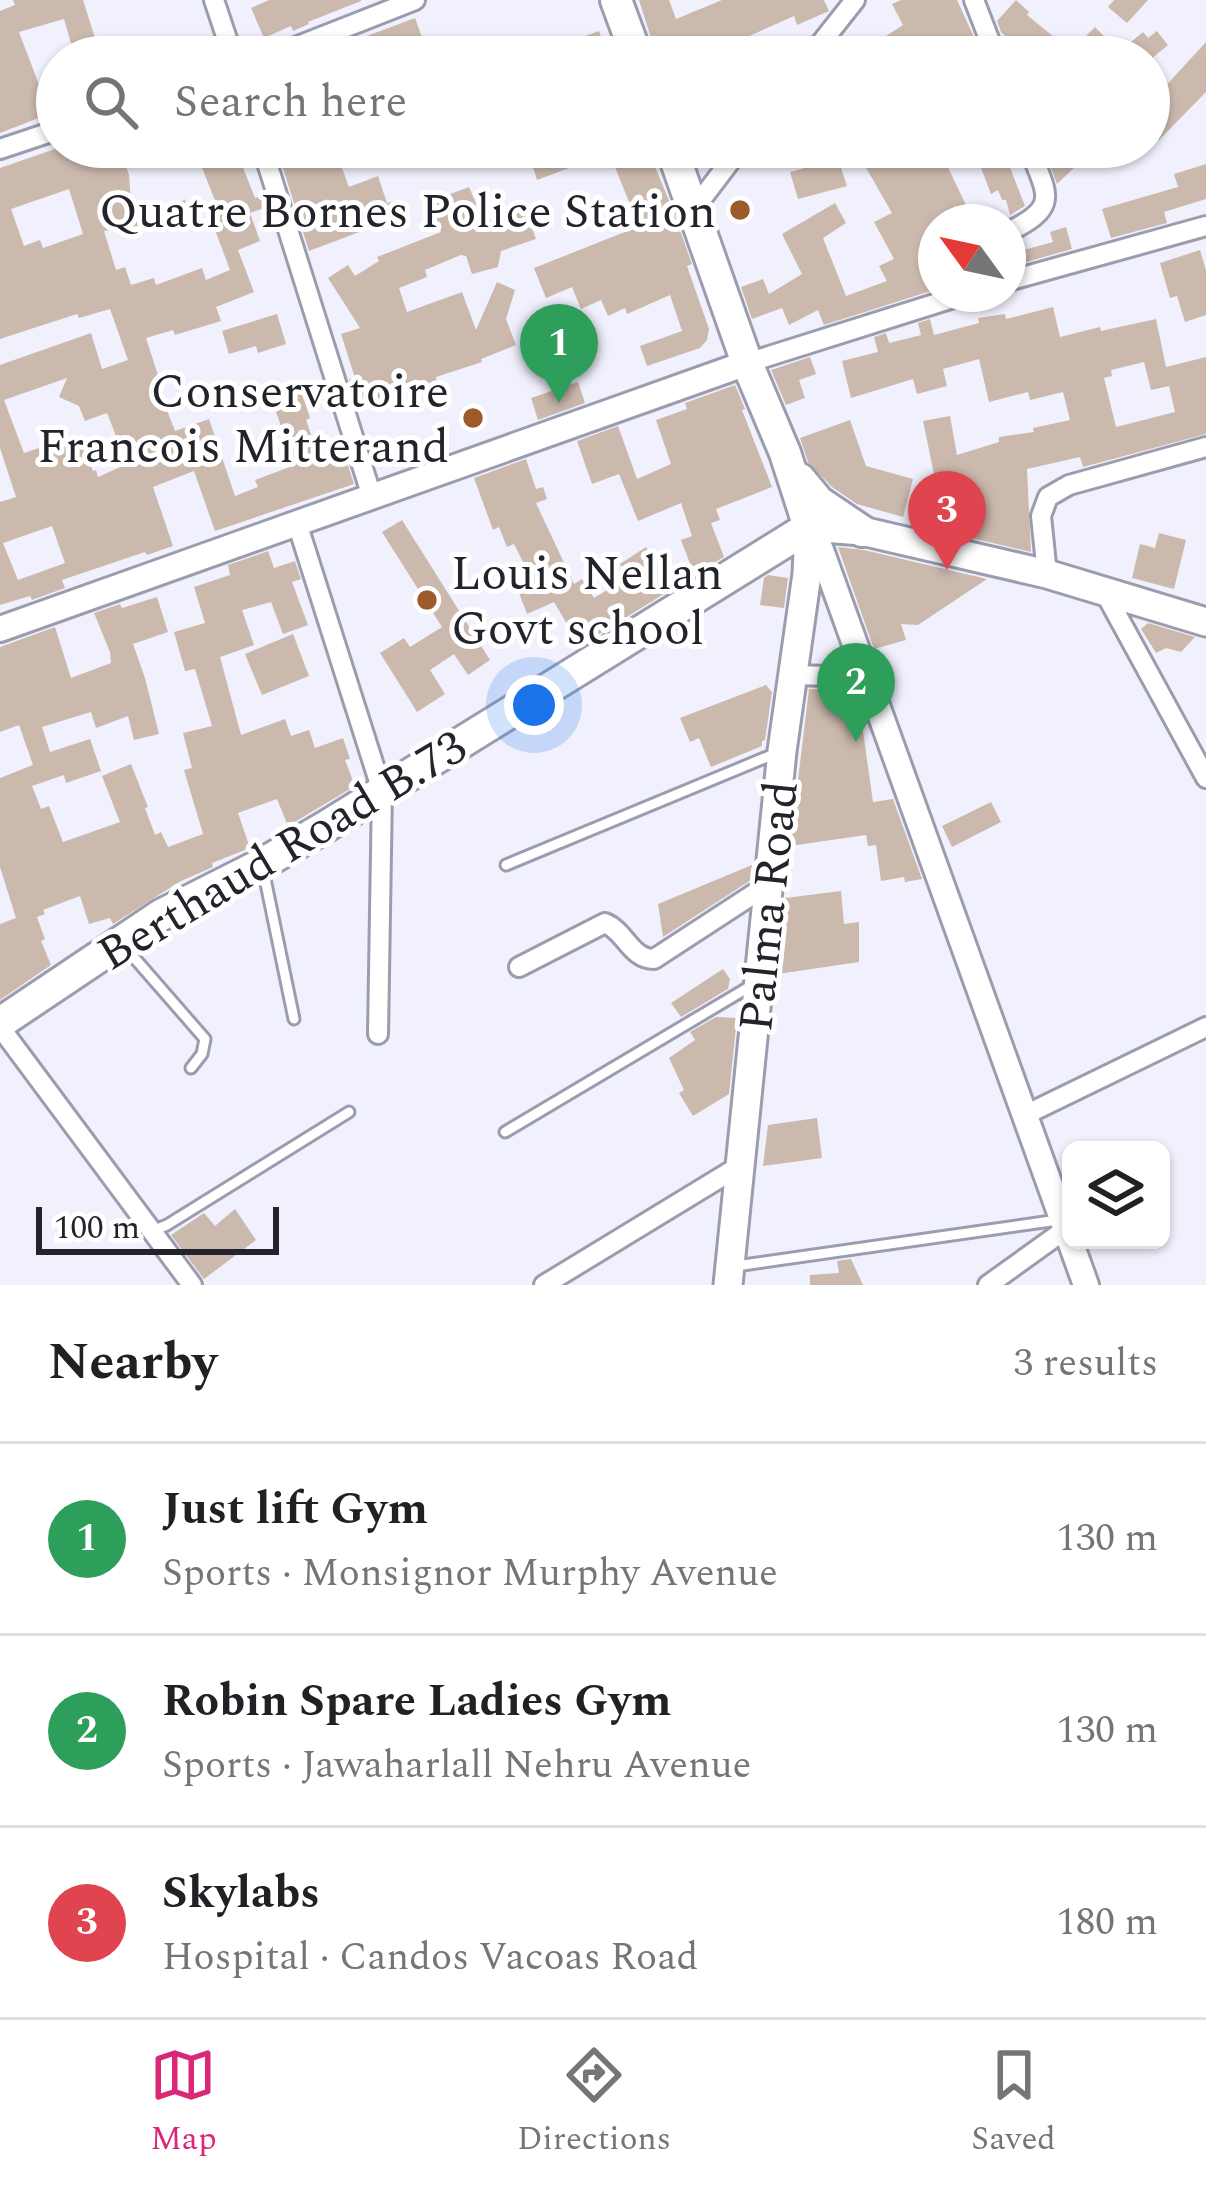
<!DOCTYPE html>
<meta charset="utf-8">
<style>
body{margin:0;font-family:Spectral,serif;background:#f2f2f2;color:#202124}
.controls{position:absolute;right:36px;bottom:36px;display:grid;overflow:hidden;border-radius:18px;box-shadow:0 3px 9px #0004}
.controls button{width:108px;height:108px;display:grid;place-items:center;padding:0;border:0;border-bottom:3px solid #e0e0e0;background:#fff;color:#202124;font:60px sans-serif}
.compass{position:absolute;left:918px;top:204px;width:108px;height:108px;border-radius:50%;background:#fff;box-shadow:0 3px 9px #0004;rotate:303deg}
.scale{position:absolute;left:36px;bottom:30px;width:243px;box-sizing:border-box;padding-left:12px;border:6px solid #23242b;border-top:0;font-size:33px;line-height:42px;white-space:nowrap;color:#23242b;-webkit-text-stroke:9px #fff;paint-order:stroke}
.you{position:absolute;left:534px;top:705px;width:42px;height:42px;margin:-30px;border:9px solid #fff;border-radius:50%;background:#1a73e8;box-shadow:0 0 0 18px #1a73e833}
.badge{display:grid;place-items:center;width:78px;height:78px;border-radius:50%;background:#db2777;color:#fff;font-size:39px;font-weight:700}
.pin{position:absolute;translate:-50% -99px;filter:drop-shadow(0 3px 6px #0008)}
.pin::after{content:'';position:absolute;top:63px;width:42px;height:36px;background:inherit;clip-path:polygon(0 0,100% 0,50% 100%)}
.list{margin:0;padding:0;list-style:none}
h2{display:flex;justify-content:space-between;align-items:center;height:156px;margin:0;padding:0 48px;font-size:51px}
h2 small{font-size:39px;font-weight:400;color:#757577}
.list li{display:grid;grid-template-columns:78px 1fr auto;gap:36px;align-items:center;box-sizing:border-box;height:192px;padding:0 48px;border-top:3px solid #e0e0e0}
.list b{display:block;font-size:45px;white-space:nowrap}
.list p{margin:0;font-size:39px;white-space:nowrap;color:#757577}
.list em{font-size:39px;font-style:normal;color:#757577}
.icon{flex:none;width:66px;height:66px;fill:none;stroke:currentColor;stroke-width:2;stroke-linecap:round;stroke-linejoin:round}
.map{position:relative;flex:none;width:1206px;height:1285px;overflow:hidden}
.search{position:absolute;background:#fff;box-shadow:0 3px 9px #0004;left:36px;right:36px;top:36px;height:132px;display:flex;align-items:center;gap:30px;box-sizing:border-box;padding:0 42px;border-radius:66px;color:#757577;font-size:45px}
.sheet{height:732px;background:#fff}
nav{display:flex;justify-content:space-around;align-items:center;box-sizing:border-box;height:168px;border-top:3px solid #e0e0e0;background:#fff;font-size:33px;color:#757577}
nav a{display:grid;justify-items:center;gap:6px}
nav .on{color:#db2777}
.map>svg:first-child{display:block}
.building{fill:#ccb9ae;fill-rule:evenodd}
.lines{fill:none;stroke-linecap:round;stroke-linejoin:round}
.service-casing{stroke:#9b9daf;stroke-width:15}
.minor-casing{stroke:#9b9daf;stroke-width:24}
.tertiary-casing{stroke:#9b9daf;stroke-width:30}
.secondary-casing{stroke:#9b9daf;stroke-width:33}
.primary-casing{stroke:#9b9daf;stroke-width:36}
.service{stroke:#fff;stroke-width:9}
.minor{stroke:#fff;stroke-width:18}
.tertiary{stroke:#fff;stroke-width:24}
.secondary{stroke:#fff;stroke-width:27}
.primary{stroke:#fff;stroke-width:30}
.poi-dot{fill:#9e5b2a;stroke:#fff;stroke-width:4.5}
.labels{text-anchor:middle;stroke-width:10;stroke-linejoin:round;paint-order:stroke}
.poi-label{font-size:48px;fill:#23242b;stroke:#fff;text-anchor:end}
.street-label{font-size:48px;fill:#23242b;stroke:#fff}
</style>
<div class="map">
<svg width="1206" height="1285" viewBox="0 0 1206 1285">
<rect width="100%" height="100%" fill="#f0f1fd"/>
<g class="building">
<path d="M13 0H83L101 57H75L64 19 19 32 41 90 57 84V111L0 133V11L15 5Z"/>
<path d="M269 0H361V1L308 22 309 24 293 31 291 26 264 38 251 8Z"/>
<path d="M639 0H669L676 19 722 0H824L829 11 797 25 794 16 747 37 756 57H657Z"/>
<path d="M901 0H957L974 37 950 50 946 44 922 57H853L903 25 892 4Z"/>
<path d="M1016 0 1029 12 1027 15 1071 51 1095 27 1119 52 1143 32 1148 38 1157 31 1168 45 1150 60 1143 52 1137 57H1028L1001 32 997 21Z"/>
<path d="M1114 0H1148L1127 23 1108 7Z"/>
<path d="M415 18 429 57H374L367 36Z"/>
<path d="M599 31 608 57H562L558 46Z"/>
<path d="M136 41 138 50 167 42 172 57H121L118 46Z"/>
<path d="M1206 42V92L1159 140 1155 136 1149 141V104Z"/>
<path d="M61 147H75L79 159 120 147 129 175 131 203 143 201 144 211 185 200 191 223 165 229 163 222 104 231 116 270 125 267 131 285 154 278 156 285 202 268 206 280 230 270 209 214 219 211 194 147H235L255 198 263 195 267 207 250 213 260 241 238 250 254 292 216 307 221 321 175 335 173 330 146 338 164 394 161 395 175 431 209 419 235 496 258 487 255 480 295 465 270 395 299 385 310 418 306 420 321 464 345 456 354 484 215 531 194 471 153 487 173 546 147 555 145 552 62 580 65 588 32 600 30 596 0 605V502L16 497 0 448V365L91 333 102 369 128 360 110 309 79 318 77 314 0 339V168ZM69 189 83 234 43 248 40 240 24 246 11 209ZM67 378 59 397 79 406 85 421 107 413 127 464 98 477 96 470 93 471 79 436 40 451 39 448 24 453 4 400ZM52 526 65 563 18 580 3 543Z"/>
<path d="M282 147H311L318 165 338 157 349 187 378 176 387 203 395 201 402 220 379 228 378 225 309 251 277 149Z"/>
<path d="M480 147H530V148L486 165Z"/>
<path d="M540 147H562L569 168 537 180 528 151Z"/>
<path d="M635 147H647L672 208 692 264 687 266 709 329 707 340 700 348 647 366 640 346 682 331 670 295 627 314 625 308 608 316 601 300 581 309 572 287 546 298 534 268 635 228 627 209 631 207 611 157Z"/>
<path d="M854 147H969L945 161 974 222H936V265L927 269 934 290 824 325 818 310 789 325 782 308 752 319 741 287 763 279 769 294 802 274 782 234 835 203 846 223 823 238 846 296 887 281 879 266 894 259 874 222 892 213Z"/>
<path d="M973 147H1002L1025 206 1010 215 1006 200H1002L998 190 991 194Z"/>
<path d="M1043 147H1096L1057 184Z"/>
<path d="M838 159 847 186 798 199 790 172Z"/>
<path d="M1206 164V199L1164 212 1167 223 1111 238 1102 209 1178 187 1174 174Z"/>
<path d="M469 187 484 222 525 207 536 239 501 251 498 267 472 274 466 256 461 255 425 270 427 277 399 288 407 312 462 292 476 330 497 282 515 290 506 319 516 345 481 359 482 362 436 377 437 382 406 391 405 389 358 406 349 380 355 378 341 334 360 328 328 278 348 265 355 276 379 261 377 257 441 232 429 202Z"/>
<path d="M1066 227 1072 249 1023 263 1020 251 1053 242 1050 232Z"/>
<path d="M1200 250 1206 270V315L1185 322 1177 296 1170 298 1160 263Z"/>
<path d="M1053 307 1060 337 1100 327 1101 331 1156 319 1166 367 1206 357V434L1083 467 1080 457 1027 469 1031 552 946 532 923 421 950 416 957 455 999 442V437L1034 432 1033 428 1070 420 1063 392 1030 400 1028 392 989 402 979 359 943 369 947 386 917 394 913 379 851 398 842 361 878 352 874 337 886 333 889 343 921 335 918 323 930 319 934 335 979 323 978 318 1005 314 1006 319ZM1144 362 1151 390 1169 386 1175 412 1116 427 1104 378 1112 376 1111 370Z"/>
<path d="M277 314 286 344 258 353 256 346 229 354 222 331Z"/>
<path d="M810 357 816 374 799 380 805 398 786 405 771 370Z"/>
<path d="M578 382 585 403 538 420 531 398Z"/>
<path d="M735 385 745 409 742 410 772 487 716 509 720 520 711 523 724 557 694 574 681 540 692 536 681 503 638 521 619 474 592 484 577 441 618 426 637 479 671 464 656 420 687 409 685 403Z"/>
<path d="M850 420 866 466 913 479 903 517 857 504 832 487 808 462 800 438Z"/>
<path d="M526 459 536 489 543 487 547 499 536 503 574 584 582 579 594 598 629 577 620 564 646 547 672 589 580 646 554 602 527 614 516 585 531 578 514 544 507 547 499 527 493 530 474 478Z"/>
<path d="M402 520 490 660 468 675 454 654 430 670 445 694 417 712 380 653 404 638 410 647 442 627 382 532Z"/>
<path d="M1159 533 1186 540 1174 589 1132 578 1140 544 1155 548Z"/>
<path d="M838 547 864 550 987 579 918 625 901 624 906 640 874 649Z"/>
<path d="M268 551 274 568 295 561 301 579 292 582 308 625 283 634 271 602 242 610 254 645 220 657 241 735 285 719 291 736 309 730 315 748 343 738 350 759 345 760 355 786 288 826 277 799 238 813 250 848 212 863 213 867 179 882 113 924 110 918 89 924 80 896 43 910 45 914 37 917 45 939 41 941 51 965 0 1000V924L16 918 0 867V778L33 765 19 725 0 732V647L55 627 71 678 111 663 110 652 94 613 120 604 122 608 157 597 168 632 133 644 145 678 159 734 134 740 128 716 96 728 91 712 42 727 50 752 90 739 101 771 66 783 64 775 32 786 41 809 49 806 63 842 120 822 102 776 131 764 148 807 145 808 155 835 161 832 168 847 203 834 184 770 192 768 183 733 212 726 195 669 185 671 174 632 205 623 194 587 230 575 228 565Z"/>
<path d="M768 575 788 578 784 608 760 605 764 578Z"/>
<path d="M1148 623 1195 637 1181 652 1166 648 1156 653 1141 629Z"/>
<path d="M293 634 309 676 262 695 245 654Z"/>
<path d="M766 685 772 692 765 740 762 741V746L711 767 699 738 690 742 680 718Z"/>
<path d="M809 689 854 690 859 703 873 802 893 799 922 879 905 882 904 877 881 881 876 845 868 846 866 835 790 846Z"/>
<path d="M991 802 1001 822 952 847 942 826Z"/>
<path d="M752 865 751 880 663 937 658 904Z"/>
<path d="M841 891 844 924 859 922V962L778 974 785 898Z"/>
<path d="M723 969 730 979 728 989 681 1017 671 1003Z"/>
<path d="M716 1017 737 1018 729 1094 693 1116 679 1093 684 1090 669 1058 695 1040 690 1032Z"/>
<path d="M817 1118 822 1158 763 1166 768 1125Z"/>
<path d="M235 1209 256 1240 204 1279 171 1235 204 1213 215 1226Z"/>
<path d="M851 1259 863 1285H810V1275L839 1273 837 1261Z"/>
</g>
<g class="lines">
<g class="service-casing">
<g id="service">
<path d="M506 865 779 752"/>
<path d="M263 869 294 1019"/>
<path d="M124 946 205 1039 202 1054 191 1068"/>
<path d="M505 1132 754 984"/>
<path d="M152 1231 167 1225 349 1112"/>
<path d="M736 1266 1058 1220"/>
</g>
</g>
<g class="minor-casing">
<g id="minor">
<path d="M214 0 233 57"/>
<path d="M974 0 996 57"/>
<path d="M270 57 415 0"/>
<path d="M810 57 855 0"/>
<path d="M262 147 372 497"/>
<path d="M0 149 57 130"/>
<path d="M694 209 741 147"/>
<path d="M1008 232C1062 206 1046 194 1029 147"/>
<path d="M1008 281 1206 226"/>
<path d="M747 363 966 294"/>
<path d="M297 523 382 791 378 1034"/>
<path d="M1047 574 1041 516 1048 497 1069 485 1206 447"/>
<path d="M1105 593 1206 778"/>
<path d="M793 675 865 677"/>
<path d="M519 967 605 923C625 931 631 959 654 959L769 884"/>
<path d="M0 1027 192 1285"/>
<path d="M1023 1116 1206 1027"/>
<path d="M544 1285 741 1165"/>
<path d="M988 1285 1066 1229"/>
</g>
</g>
<g class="tertiary-casing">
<g id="tertiary">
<path d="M809 527 821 550 1086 1285"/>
<path d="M0 629 747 363"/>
</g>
</g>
<g class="secondary-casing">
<path id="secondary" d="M728 1285 782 751 807 574 809 527 862 531 1047 574 1206 622"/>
</g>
<g class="primary-casing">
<g id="primary">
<path d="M616 0 637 57"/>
<path d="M800 479 819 502 862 531"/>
<path d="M0 1023 161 915 262 864 325 827 809 527 785 453 747 363 671 147"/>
</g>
</g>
<use href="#service" class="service"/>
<use href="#minor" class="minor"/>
<use href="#tertiary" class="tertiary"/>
<use href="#secondary" class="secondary"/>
<use href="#primary" class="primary"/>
</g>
<g class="poi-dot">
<circle cx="740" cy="210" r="12"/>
<circle cx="473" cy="418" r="12"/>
<circle cx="427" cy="600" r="12"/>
</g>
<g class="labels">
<g class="poi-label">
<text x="716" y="227">Quatre Bornes Police Station</text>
<text x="449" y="407">Conservatoire<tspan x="449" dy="55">Francois Mitterand</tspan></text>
<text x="451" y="589" text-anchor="start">Louis Nellan<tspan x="451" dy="55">Govt school</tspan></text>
</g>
<g class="street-label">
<text transform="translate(281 849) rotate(-31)" y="17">Berthaud Road B.73</text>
<text transform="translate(767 906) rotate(-84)" y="17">Palma Road</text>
</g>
</g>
</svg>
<div class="controls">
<button><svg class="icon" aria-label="layers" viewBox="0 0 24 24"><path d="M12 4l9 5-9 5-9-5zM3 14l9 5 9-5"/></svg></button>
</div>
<svg class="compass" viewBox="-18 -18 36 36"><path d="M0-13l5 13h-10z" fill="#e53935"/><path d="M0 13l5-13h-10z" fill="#757577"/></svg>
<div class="scale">100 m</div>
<div class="you"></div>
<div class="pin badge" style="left:559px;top:403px;background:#2e9e5b">1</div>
<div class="pin badge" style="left:856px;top:742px;background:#2e9e5b">2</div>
<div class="pin badge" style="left:947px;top:570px;background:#e0444e">3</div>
<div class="search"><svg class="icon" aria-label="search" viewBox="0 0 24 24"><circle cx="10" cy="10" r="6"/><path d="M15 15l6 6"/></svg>Search here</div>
</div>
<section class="sheet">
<h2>Nearby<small>3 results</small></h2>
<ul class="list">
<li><span class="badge" style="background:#2e9e5b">1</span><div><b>Just lift Gym</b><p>Sports · Monsignor Murphy Avenue</p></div><em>130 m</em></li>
<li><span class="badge" style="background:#2e9e5b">2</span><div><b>Robin Spare Ladies Gym</b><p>Sports · Jawaharlall Nehru Avenue</p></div><em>130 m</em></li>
<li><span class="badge" style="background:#e0444e">3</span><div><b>Skylabs</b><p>Hospital · Candos Vacoas Road</p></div><em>180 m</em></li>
</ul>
</section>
<nav>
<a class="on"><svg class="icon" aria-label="map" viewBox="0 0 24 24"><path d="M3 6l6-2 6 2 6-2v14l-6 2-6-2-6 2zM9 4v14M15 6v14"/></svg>Map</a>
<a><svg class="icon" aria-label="directions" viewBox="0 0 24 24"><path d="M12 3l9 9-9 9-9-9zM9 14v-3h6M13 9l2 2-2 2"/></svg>Directions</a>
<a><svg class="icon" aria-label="saved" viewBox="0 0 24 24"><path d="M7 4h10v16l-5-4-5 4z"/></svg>Saved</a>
</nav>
